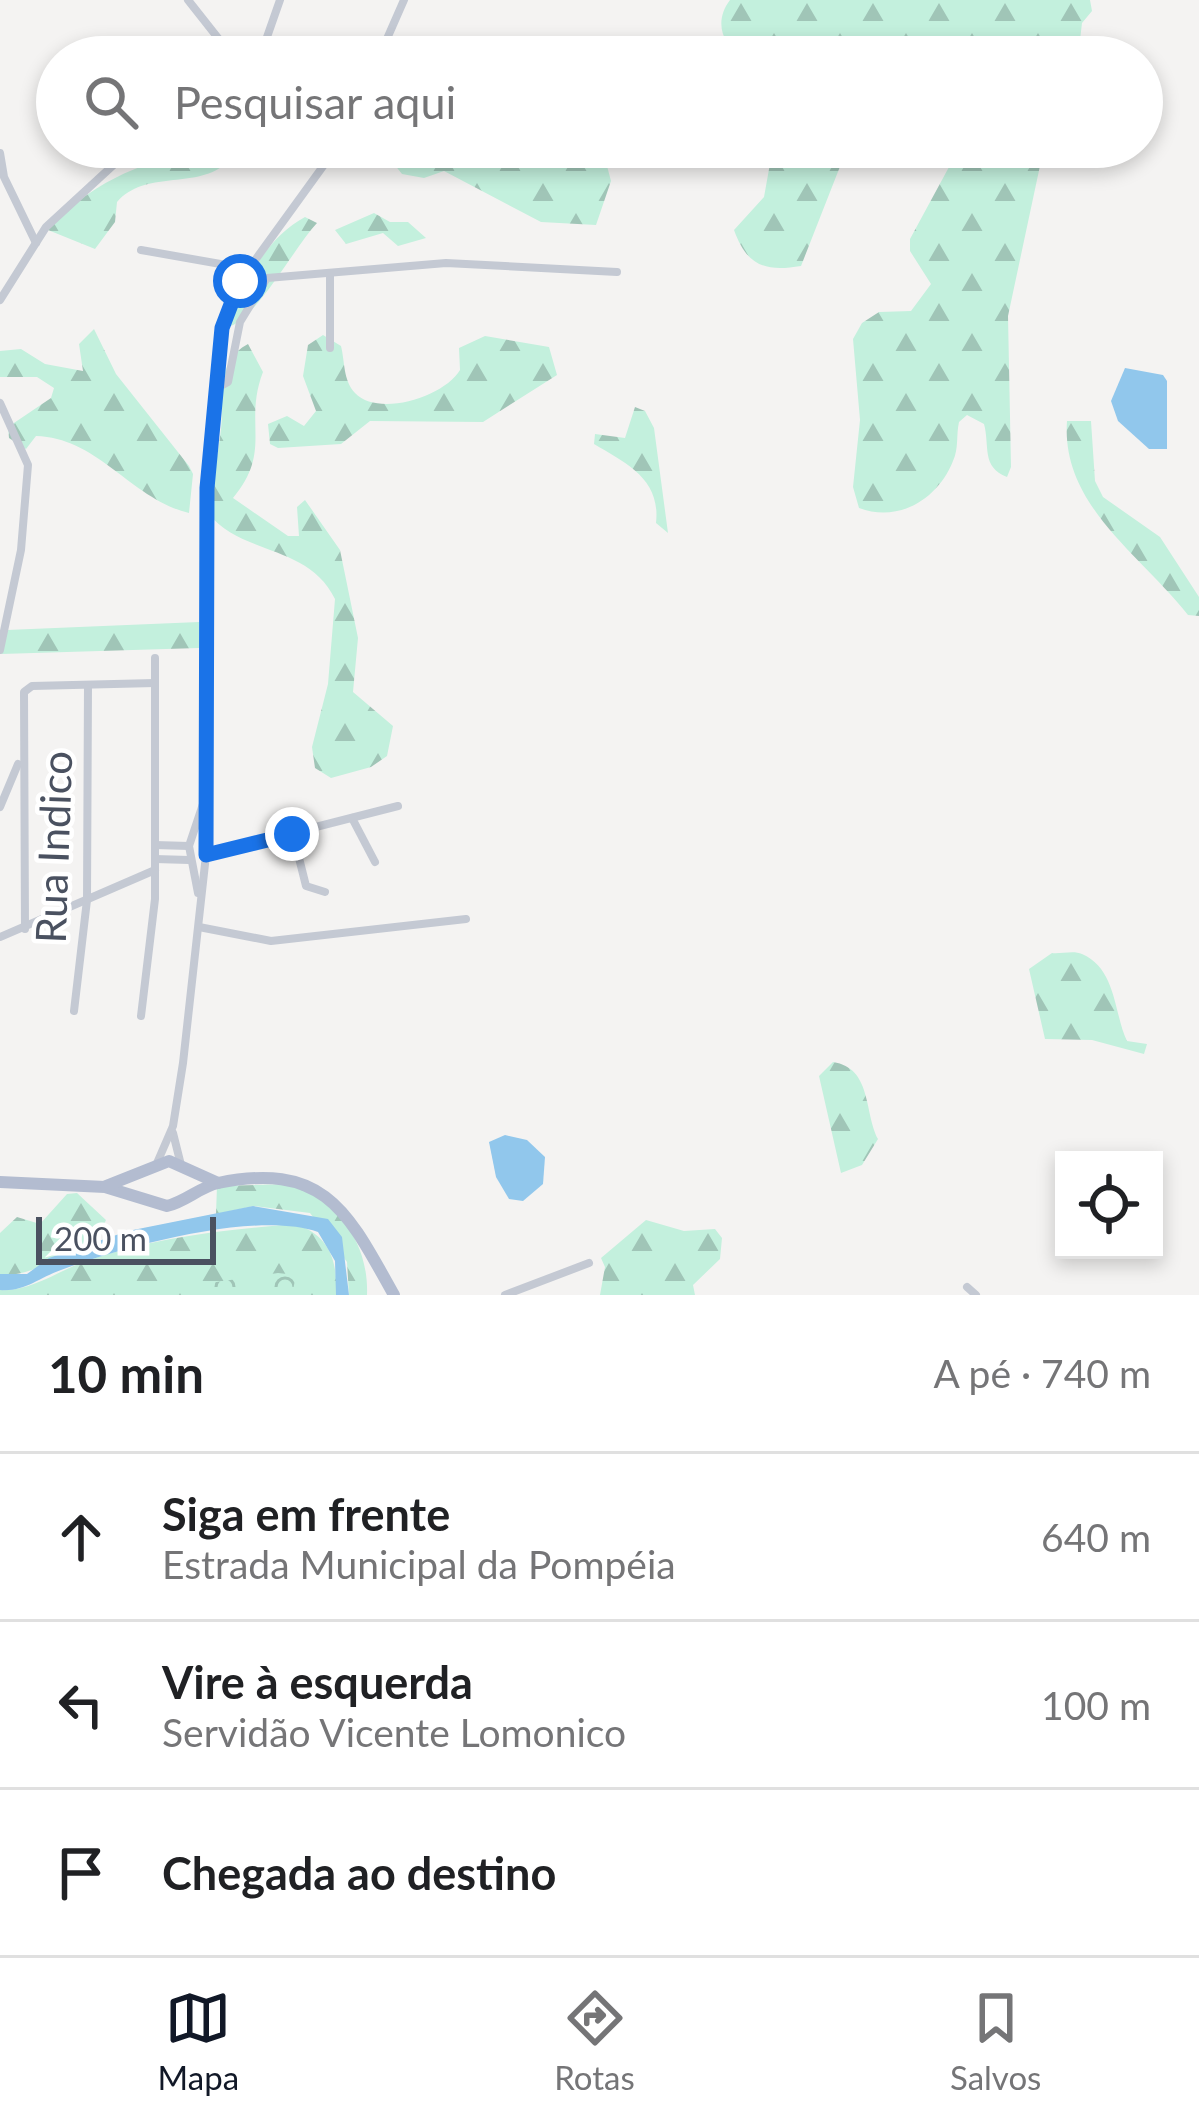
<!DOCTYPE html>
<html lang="pt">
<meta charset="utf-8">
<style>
body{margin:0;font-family:Lato,sans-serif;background:#f6f6f6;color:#202124}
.controls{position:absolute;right:36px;bottom:36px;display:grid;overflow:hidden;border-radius:0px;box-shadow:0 6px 18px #0003}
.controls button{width:108px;height:108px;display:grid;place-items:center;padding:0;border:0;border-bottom:3px solid #e0e0e0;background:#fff;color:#202124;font:60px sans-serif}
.scale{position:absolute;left:36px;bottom:30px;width:180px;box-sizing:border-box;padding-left:12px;border:6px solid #4a5160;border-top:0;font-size:33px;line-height:42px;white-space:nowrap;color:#4a5160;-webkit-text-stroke:9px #fff;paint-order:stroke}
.stop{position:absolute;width:36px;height:36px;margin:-27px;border:9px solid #1a73e8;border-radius:50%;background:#fff}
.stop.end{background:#1a73e8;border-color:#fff;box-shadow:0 3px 12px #0008}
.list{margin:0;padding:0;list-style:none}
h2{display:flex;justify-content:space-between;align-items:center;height:156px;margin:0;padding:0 48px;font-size:51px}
h2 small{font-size:39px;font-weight:400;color:#757577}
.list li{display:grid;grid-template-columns:78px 1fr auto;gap:36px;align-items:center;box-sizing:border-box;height:168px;padding:0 48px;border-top:3px solid #e0e0e0}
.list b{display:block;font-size:45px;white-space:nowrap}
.list p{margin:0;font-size:39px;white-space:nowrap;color:#757577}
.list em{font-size:39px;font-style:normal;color:#757577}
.icon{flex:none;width:66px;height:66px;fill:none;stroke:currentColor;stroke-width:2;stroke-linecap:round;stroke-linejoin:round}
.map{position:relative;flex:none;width:1199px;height:1295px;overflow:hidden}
.search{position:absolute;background:#fff;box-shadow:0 6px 18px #0003;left:36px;right:36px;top:36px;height:132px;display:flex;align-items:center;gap:30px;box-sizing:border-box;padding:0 42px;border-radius:66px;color:#757577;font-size:45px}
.sheet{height:660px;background:#fff}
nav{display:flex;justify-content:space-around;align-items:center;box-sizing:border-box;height:168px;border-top:3px solid #e0e0e0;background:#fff;font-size:33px;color:#757577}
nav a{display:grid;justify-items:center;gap:6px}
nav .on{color:#111827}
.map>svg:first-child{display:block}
.forest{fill:url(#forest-firs)}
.park{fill:url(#park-crowns)}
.water{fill:#91c7ec}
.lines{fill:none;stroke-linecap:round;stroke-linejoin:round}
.minor{stroke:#c4c9d3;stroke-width:8}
.major{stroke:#b3bcd0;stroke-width:12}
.route{stroke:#1a73e8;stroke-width:15}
.labels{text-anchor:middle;stroke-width:9;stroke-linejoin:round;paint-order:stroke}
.street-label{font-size:42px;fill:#4a5160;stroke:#fff}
</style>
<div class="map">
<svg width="1199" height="1295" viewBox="0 0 1199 1295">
<defs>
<pattern id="forest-firs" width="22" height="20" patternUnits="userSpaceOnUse" patternTransform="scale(3)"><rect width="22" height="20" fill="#c3f0dd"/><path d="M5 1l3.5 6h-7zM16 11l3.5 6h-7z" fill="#a0c5b7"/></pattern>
<pattern id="park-crowns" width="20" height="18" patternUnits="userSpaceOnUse" patternTransform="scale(3)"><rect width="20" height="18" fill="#c3f0dd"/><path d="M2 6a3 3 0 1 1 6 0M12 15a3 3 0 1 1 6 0" fill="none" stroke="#a0c5b7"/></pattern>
</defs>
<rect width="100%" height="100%" fill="#f4f3f2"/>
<g class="forest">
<path d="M730 0H1090L1092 11 1082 23 1078 57H744C721 45 714 21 730 0Z"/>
<path d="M394 147H602L611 181 596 225 541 222 444 171 424 178 402 174 390 159Z"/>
<path d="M773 147H839L841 164 801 266C765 272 747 266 734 230L764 197Z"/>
<path d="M954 147H1044L1008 316 1011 467 1007 477C981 467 990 446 984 424L967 415 959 422C956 435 959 448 953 461 938 499 899 523 859 508L853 487 860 420 853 339 862 323 879 312 911 311 931 284 910 251V239L949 167Z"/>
<path d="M195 151 224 165C194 189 145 170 117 202L115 222 95 249 48 230C87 185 138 163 195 151Z"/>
<path d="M374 213 390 222H408L426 238 398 246 383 233 346 244 335 230Z"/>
<path d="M305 217 317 223C295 246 254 323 227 327 242 287 264 239 305 217Z"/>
<path d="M94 329 116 374 189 466 193 474 189 513C131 499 99 438 36 436L26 449 9 438 8 427 51 398 54 388 37 377H0V351L21 349 45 364 83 371 79 344Z"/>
<path d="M323 335 341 346C345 362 343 380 355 393 379 418 445 396 460 370L459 348 485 336 549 347 557 375 483 422 370 421 341 444 278 448 270 444 268 424 287 416 304 426 316 411 303 376 308 345Z"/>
<path d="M248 344 263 372C243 424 273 450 233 498L288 536H299L297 507 305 500 340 550 358 638 353 692 393 726 387 756 371 767 331 778 315 768 312 747 328 684 335 599C308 544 242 556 208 513 211 484 218 457 221 429 225 399 214 362 248 344Z"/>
<path d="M635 407 645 411 654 428 668 533 656 523C661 479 626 463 594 444L595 434 625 438Z"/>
<path d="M1067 421H1091L1095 481 1103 497 1160 537 1199 597V616L1188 615C1139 553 1061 505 1067 421Z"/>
<path d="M199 622V648L1 654 7 630Z"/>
<path d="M1052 953C1061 954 1074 950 1082 954 1117 969 1114 1015 1127 1041L1147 1044 1144 1054 1092 1040 1045 1039 1029 969Z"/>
<path d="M833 1062C872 1068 864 1112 878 1139L862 1165 841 1173 819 1076Z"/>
<path d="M287 1184C337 1199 369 1242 367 1295H349L347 1262 310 1213 254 1206 216 1214 217 1186Z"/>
<path d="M77 1193 106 1220 95 1243C68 1252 25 1280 0 1274V1233L17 1217 40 1224 67 1194Z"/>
<path d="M646 1220 684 1231 715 1229 722 1238 720 1259 693 1285 695 1295H600L605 1267 601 1258Z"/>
<path d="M295 1224C329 1235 338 1260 336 1295H0V1290C30 1292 58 1271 86 1261 155 1237 224 1230 295 1224Z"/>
</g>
<path class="park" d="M278 1273 296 1275 292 1295H223L203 1284Z"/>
<g class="water">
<path d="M1125 368 1163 375 1167 381V449H1149L1118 421 1111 401Z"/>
<path d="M505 1135 527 1140 545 1157 543 1184 523 1201 509 1199 496 1177 489 1142Z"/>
<path d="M253 1206 328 1219 342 1237 349 1295H336L335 1261 318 1232C256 1210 123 1247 61 1270 38 1278 25 1292 0 1290V1274H27L49 1258 128 1231Z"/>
</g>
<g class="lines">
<g class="minor">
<path d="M188 0 233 57"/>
<path d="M260 57 280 0"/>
<path d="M379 57 404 0"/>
<path d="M0 153 4 177 36 243"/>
<path d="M141 250 249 269"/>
<path d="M0 300 46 227 133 147"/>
<path d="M330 348V274"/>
<path d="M215 389 228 382 240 322 267 278 446 263 617 272"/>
<path d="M0 403 28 465 21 550 0 650"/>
<path d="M0 807 18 764"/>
<path d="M352 818 375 862"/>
<path d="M293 834 306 886 325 892"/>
<path d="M155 845 189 846"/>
<path d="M206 855 398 806"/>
<path d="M155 859 189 860"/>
<path d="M198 893 189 846 203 804"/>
<path d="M199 927 271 941 466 919"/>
<path d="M25 929 24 692 32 686 155 683"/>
<path d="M0 937 155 870"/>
<path d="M74 1011 87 900 88 685"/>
<path d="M141 1016 155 899V658"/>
<path d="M173 1133 181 1165"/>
<path d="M157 1163 173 1126 183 1063 206 855 205 515 222 328 240 281 337 147"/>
<path d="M967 1287 976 1295"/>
<path d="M505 1295 589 1263"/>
</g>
<g class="major">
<path d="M0 1182 105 1187 167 1206C185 1202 200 1187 218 1183 326 1161 348 1213 394 1295"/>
<path d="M106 1186 169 1161 218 1183"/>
</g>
</g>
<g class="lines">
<path class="route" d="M240 281 222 328 207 488 206 855 292 834"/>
</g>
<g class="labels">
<g class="street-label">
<text transform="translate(54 847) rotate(-88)" y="15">Rua Indico</text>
</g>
</g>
</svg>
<div class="controls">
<button><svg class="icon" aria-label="locate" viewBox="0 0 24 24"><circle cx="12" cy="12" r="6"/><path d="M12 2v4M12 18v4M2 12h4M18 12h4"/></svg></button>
</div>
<div class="scale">200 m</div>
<div class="stop" style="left:240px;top:281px"></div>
<div class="stop end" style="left:292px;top:834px"></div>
<div class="search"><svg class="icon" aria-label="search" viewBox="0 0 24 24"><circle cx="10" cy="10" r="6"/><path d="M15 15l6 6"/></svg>Pesquisar aqui</div>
</div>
<section class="sheet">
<h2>10 min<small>A pé · 740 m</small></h2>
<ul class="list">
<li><svg class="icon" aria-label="ahead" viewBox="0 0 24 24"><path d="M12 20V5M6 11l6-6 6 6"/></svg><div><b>Siga em frente</b><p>Estrada Municipal da Pompéia</p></div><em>640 m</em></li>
<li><svg class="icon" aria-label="left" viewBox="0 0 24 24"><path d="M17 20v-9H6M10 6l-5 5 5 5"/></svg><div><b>Vire à esquerda</b><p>Servidão Vicente Lomonico</p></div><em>100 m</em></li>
<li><svg class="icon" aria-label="arrive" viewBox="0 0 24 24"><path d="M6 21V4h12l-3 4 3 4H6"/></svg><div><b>Chegada ao destino</b></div></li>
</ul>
</section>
<nav>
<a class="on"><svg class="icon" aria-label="map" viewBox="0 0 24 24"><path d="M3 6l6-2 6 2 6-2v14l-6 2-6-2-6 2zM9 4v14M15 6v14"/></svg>Mapa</a>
<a><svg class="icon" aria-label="directions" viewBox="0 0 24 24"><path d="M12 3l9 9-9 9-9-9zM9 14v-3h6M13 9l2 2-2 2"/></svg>Rotas</a>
<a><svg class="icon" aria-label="saved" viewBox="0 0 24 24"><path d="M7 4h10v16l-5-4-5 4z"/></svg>Salvos</a>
</nav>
